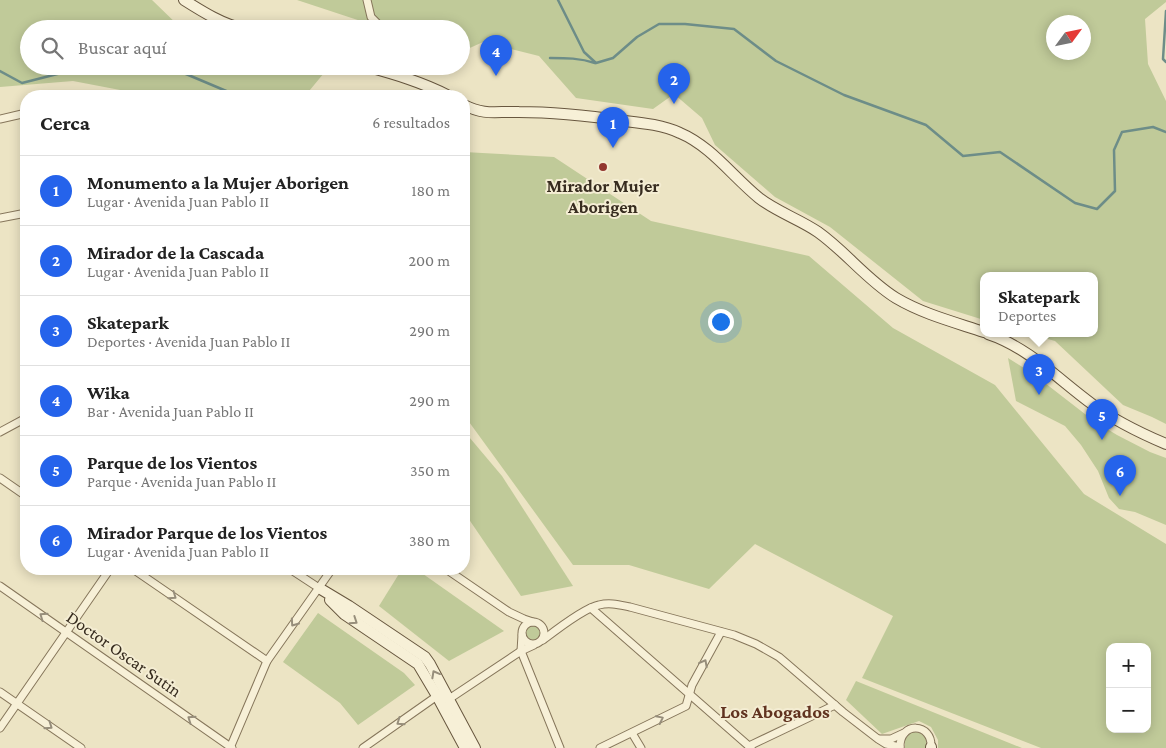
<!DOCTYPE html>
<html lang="es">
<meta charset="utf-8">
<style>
body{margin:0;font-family:"Crimson Pro",serif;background:#f6f6f6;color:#222}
.controls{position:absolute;right:15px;bottom:15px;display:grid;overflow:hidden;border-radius:10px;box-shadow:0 2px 12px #0003}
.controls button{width:45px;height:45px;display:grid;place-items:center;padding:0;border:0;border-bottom:1px solid #e0e0e0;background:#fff;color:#222;font:25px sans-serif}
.compass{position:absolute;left:1046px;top:15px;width:45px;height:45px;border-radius:50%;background:#fff;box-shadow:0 2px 12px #0003;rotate:57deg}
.you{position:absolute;left:720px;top:321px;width:18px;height:18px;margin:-12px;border:4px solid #fff;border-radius:50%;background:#1a73e8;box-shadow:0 0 0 8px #1a73e833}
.badge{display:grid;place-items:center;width:32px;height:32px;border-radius:50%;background:#2563eb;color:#fff;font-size:16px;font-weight:700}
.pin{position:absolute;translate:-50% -41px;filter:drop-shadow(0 1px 2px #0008)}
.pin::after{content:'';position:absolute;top:26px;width:18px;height:15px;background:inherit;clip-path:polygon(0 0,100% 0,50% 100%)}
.popup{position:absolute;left:980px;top:272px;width:118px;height:65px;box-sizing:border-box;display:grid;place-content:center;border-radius:10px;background:#fff;filter:drop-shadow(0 1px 4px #0005);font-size:16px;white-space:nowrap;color:#767676}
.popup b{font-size:19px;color:#222}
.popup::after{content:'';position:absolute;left:50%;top:100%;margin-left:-10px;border:10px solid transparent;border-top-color:#fff}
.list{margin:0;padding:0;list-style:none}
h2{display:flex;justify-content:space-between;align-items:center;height:65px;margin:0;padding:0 20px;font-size:21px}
h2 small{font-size:16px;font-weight:400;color:#767676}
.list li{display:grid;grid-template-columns:32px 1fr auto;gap:15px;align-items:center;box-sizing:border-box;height:70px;padding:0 20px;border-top:1px solid #e0e0e0}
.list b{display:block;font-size:19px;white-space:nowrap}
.list p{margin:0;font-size:16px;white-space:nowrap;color:#767676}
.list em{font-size:16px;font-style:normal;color:#767676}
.icon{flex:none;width:28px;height:28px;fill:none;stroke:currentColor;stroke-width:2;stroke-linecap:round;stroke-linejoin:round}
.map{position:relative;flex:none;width:1166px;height:748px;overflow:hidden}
.search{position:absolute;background:#fff;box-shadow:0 2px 12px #0003;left:20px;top:20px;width:450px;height:55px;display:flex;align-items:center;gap:12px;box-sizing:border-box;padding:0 18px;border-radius:28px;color:#767676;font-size:19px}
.panel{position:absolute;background:#fff;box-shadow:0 2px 12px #0003;left:20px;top:90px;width:450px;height:485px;border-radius:20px}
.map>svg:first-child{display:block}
.green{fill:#c0ca99;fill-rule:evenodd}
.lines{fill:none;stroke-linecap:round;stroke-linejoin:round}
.stream{stroke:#6d8d88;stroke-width:2.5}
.street-casing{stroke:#86765b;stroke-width:9}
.secondary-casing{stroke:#68573f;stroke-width:12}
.street{stroke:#f7f0d7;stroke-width:7}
.secondary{stroke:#f7f0d7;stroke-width:10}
.oneway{stroke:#978e7b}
.poi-dot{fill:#92362e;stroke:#f4edd3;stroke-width:2}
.labels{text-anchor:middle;stroke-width:4;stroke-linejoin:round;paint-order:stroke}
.poi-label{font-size:18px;font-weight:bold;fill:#372c1f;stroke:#f4edd3}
.street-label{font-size:18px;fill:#372c1f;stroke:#f4edd3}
.neighbourhood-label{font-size:19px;font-weight:bold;fill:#613320;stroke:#f4edd3}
</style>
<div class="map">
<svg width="1166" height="748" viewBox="0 0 1166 748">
<rect width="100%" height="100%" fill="#ece4c4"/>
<g class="green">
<path d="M0 0H152L182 29H29V66H300L324 73 305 96H142L141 94 73 81 0 87Z"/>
<path d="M297 0H1166V2L1145 19 1148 64 1166 101V424L1152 417 1123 405 1055 341 1030 334H1094V276H984V320L923 301 830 227 775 197 715 145 702 118 674 94 653 109 576 98 539 56 483 42 461 52V29H385ZM1054 22H1084V52H1054Z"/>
<path d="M464 152 554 157 651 221 809 256 893 328 995 385 1084 494 1166 544V748H1041L862 678 893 616 755 544 709 589 629 565H573L464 415ZM1110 647H1147V729H1110Z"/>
<path d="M1008 358 1032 373 1094 421 1117 435 1150 452 1166 458V525L1135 512 1119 509 1109 498 1098 471 1081 445 1065 426 1016 401Z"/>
<path d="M464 431 502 476 573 586 521 596 464 512Z"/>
<path d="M402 569H416L504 631 449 661 379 606Z"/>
<path d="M318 613 404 673 415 685 358 725 340 703 283 662Z"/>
<circle cx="533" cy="633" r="7"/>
<path d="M856 681 1022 748H938V740L931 727 919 721 882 734 846 700Z"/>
<path d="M912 732C923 731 928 738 926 748H905V740L909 734Z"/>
</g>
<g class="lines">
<g class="stream">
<path d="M558 0 584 52 596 63 613 58 637 37 659 24H685L734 29 776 61 844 95 926 125 963 156 1000 152 1075 203 1097 209 1115 191 1114 150 1122 132 1153 127 1166 132"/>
<path d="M1166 11 1163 59 1166 62"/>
<path d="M550 58C566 58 580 58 595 63"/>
<path d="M167 66 231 93"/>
<path d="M0 71 22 83 77 69 91 66"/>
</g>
<g class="street-casing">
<g id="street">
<path d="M367 0 371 17 380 26 381 29"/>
<path d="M0 119 22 114 26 115"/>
<path d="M0 218 26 213"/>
<path d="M0 432 26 418"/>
<path d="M0 478 26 496"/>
<path d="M133 569 267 661"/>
<path d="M290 569 319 588"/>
<path d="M446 569 509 612 524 619 533 622"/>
<path d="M0 586 232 748"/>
<path d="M591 608 751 748"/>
<circle cx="533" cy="633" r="11"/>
<path d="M522 635 521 651 560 748"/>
<path d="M543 640C556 630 584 608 599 605 610 602 620 605 630 607L734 635 756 644 779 657 843 712 878 739 886 744 900 747"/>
<path d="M0 692 81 748"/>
<path d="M0 728 110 569"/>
<path d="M632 733 641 748"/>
<path d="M879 739H891L904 733"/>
<path d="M749 746 835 705"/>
<path d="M230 748 267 661 332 569"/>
<path d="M363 748 437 696 449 699 521 651 534 645"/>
<path d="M600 748 686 706 692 685 721 632"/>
<path d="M900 748C899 721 933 722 931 748"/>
</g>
</g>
<g class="secondary-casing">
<g id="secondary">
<path d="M184 0C203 12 222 24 244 29"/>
<path d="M365 66C394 74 422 82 449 96"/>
<path d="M464 105C486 116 496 111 519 112 555 112 590 116 625 121 643 123 663 125 680 133 711 146 733 177 759 198 777 212 799 219 818 232 846 252 867 280 896 298 923 314 954 322 984 332"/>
<path d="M988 334C1028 347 1059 380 1092 404 1115 421 1140 433 1166 444"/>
<path d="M319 588 349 606 425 657 430 664 475 748"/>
<path d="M330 600 344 614 418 664 437 696 465 748"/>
<path d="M931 747V748"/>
</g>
</g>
<use href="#street" class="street"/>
<use href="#secondary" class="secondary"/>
</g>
<defs><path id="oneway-chevron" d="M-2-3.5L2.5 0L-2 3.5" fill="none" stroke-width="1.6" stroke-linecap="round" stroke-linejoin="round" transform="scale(1.25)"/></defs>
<g class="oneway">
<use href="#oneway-chevron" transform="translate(173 596) rotate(35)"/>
<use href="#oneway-chevron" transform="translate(43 616) rotate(-145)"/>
<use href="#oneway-chevron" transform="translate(354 621) rotate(34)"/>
<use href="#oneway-chevron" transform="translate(294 623) rotate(125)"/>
<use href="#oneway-chevron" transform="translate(704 663) rotate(-62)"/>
<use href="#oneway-chevron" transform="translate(435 674) rotate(-119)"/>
<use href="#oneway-chevron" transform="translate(191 719) rotate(-145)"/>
<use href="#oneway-chevron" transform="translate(660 719) rotate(-26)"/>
<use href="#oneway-chevron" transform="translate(400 722) rotate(145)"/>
<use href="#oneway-chevron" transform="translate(49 726) rotate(35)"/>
</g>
<circle class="poi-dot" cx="603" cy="167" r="5"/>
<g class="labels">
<g class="poi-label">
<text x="603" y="192">Mirador Mujer<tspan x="603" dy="21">Aborigen</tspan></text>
</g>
<g class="street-label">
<text transform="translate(124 654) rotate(35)" y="6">Doctor Oscar Sutin</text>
</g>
<g class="neighbourhood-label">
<text x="775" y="718">Los Abogados</text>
</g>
</g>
</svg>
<div class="controls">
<button>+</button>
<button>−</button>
</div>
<svg class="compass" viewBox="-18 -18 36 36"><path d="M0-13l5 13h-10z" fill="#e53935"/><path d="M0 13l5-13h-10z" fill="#767676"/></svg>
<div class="you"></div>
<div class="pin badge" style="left:613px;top:148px">1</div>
<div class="pin badge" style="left:674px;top:104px">2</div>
<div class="pin badge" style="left:1039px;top:395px">3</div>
<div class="popup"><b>Skatepark</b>Deportes</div>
<div class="pin badge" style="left:496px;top:76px">4</div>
<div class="pin badge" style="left:1102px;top:440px">5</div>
<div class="pin badge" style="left:1120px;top:496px">6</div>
<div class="search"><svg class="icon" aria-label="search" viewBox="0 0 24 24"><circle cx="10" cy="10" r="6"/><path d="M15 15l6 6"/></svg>Buscar aquí</div>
<section class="panel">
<h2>Cerca<small>6 resultados</small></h2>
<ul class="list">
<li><span class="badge">1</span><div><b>Monumento a la Mujer Aborigen</b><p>Lugar · Avenida Juan Pablo II</p></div><em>180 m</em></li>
<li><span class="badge">2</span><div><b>Mirador de la Cascada</b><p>Lugar · Avenida Juan Pablo II</p></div><em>200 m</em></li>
<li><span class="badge">3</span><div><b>Skatepark</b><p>Deportes · Avenida Juan Pablo II</p></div><em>290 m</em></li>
<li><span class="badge">4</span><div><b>Wika</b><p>Bar · Avenida Juan Pablo II</p></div><em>290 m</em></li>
<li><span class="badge">5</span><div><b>Parque de los Vientos</b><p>Parque · Avenida Juan Pablo II</p></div><em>350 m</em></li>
<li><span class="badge">6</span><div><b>Mirador Parque de los Vientos</b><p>Lugar · Avenida Juan Pablo II</p></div><em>380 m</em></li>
</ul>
</section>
</div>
